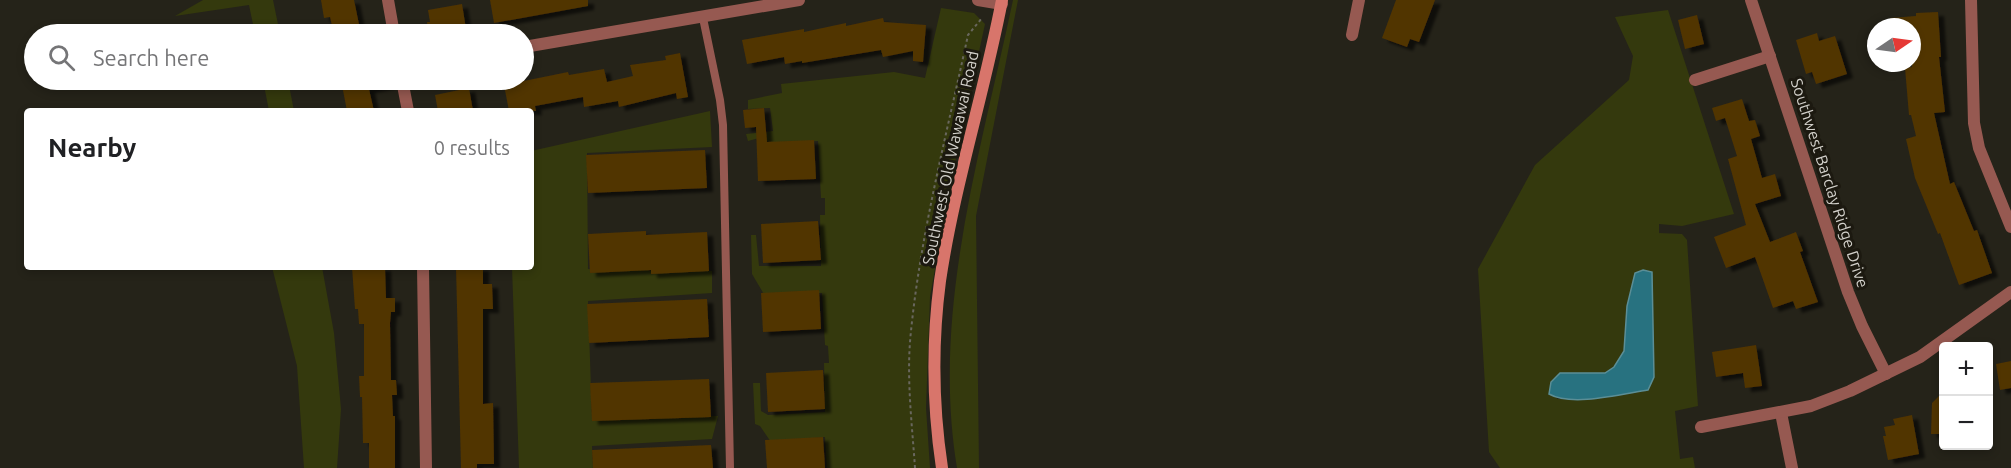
<!DOCTYPE html>
<meta charset="utf-8">
<style>
body{margin:0;font-family:Ubuntu,sans-serif;background:#f2f2f2;color:#202124}
.controls{position:absolute;right:18px;bottom:18px;display:grid;overflow:hidden;border-radius:6px;box-shadow:0 3px 9px #0003}
.controls button{width:54px;height:54px;display:grid;place-items:center;padding:0;border:0;border-bottom:2px solid #e0e0e0;background:#fff;color:#202124;font:30px sans-serif}
.compass{position:absolute;left:1867px;top:18px;width:54px;height:54px;border-radius:50%;background:#fff;box-shadow:0 3px 9px #0003;rotate:77deg}
.list{margin:0;padding:0;list-style:none}
h2{display:flex;justify-content:space-between;align-items:center;height:78px;margin:0;padding:0 24px;font-size:26px}
h2 small{font-size:20px;font-weight:400;color:#757577}
.icon{flex:none;width:33px;height:33px;fill:none;stroke:currentColor;stroke-width:2;stroke-linecap:round;stroke-linejoin:round}
.map{position:relative;flex:none;width:2011px;height:468px;overflow:hidden}
.search{position:absolute;background:#fff;box-shadow:0 3px 9px #0003;left:24px;top:24px;width:510px;height:66px;display:flex;align-items:center;gap:15px;box-sizing:border-box;padding:0 21px;border-radius:33px;color:#757577;font-size:22px}
.panel{position:absolute;background:#fff;box-shadow:0 3px 9px #0003;left:24px;top:108px;width:510px;height:162px;border-radius:6px}
.map>svg:first-child{display:block}
.green{fill:#34390d;fill-rule:evenodd}
.water{fill:#287280;stroke:#5b8e96;stroke-width:1.5}
.building{fill:#513400;filter:url(#shadow)}
.lines{fill:none;stroke-linecap:round;stroke-linejoin:round}
.path{stroke:#69675e;stroke-width:2;stroke-dasharray:3 3;stroke-linecap:butt}
.lane{stroke:#965951;stroke-width:8}
.street{stroke:#965951;stroke-width:12}
.secondary{stroke:#d8756b;stroke-width:12}
.labels{text-anchor:middle;stroke-width:6;stroke-linejoin:round;paint-order:stroke}
.street-label{font-size:16px;fill:#d3d1cb;stroke:#1c1910}
</style>
<div class="map">
<svg width="2011" height="468" viewBox="0 0 2011 468">
<defs>
<filter id="shadow"><feDropShadow dx="6" dy="4" stdDeviation="1.5" flood-color="#0009"/></filter>
</defs>
<rect width="100%" height="100%" fill="#252319"/>
<g class="green">
<path d="M203 0H273L280 34H255L249 5 175 16Z"/>
<path d="M1013 0H1018L976 216 979 468H957C931 311 981 152 1013 0Z"/>
<path d="M941 8 974 13 985 24 948 195 930 297 926 408 930 468H827L825 437 771 442 760 426 755 424 753 383H760L761 411 768 415 825 412 824 363H829L828 346 825 345 822 293 765 296 752 274 751 235H756L759 266H821L820 215H825V198H821L818 141 763 144 759 138 748 141 746 134 773 131 770 108 748 109V100L782 93 781 84 894 72 925 78Z"/>
<path d="M1668 10 1734 214 1682 226 1659 224V233L1682 234 1687 240 1698 406 1675 411 1680 459 1693 457 1695 468H1500L1489 452 1478 269 1535 165 1629 80 1633 56 1615 17ZM1635 273 1647 390 1583 399H1557L1560 373H1605L1614 367 1624 351 1627 306Z"/>
<path d="M263 80H288L294 111H269Z"/>
<path d="M710 111 712 147 587 153 588 269 712 271V293L588 301 592 418 718 416 712 439 592 446 593 468H519L512 267H531V151Z"/>
<path d="M272 267H322L334 333 341 409 337 468H304L297 366Z"/>
</g>
<path class="water" d="M1643 270 1652 272 1654 377 1648 390C1622 394 1572 407 1549 394L1551 382 1560 373H1605L1614 367 1624 351 1627 306 1635 273Z"/>
<g class="building">
<path d="M321 0H354L361 34H334L330 17 324 18Z"/>
<path d="M490 0H588V6L494 23Z"/>
<path d="M1396 0H1435L1419 42 1410 39 1407 47 1382 38Z"/>
<path d="M462 4 466 29 429 34 427 22H430L428 10Z"/>
<path d="M1938 12 1941 57H1939L1945 112 1934 113 1950 184 1954 182 1974 231 1977 230 1992 273 1959 285 1940 233 1938 234 1915 178 1906 139 1916 136 1911 115H1909L1905 68 1912 67V27H1890V18L1916 16V13Z"/>
<path d="M1697 15 1704 44 1685 49 1678 20Z"/>
<path d="M883 18 884 22 926 25 923 62 913 61V51L883 57 881 50 802 63V61L785 64 784 57 747 64 742 40 804 29V32L846 23V26Z"/>
<path d="M1817 33 1819 41 1835 36 1847 74 1816 84 1812 72 1806 74 1796 40Z"/>
<path d="M680 53 688 97 677 99 676 93 619 107 618 101 584 107 583 97 535 106 536 111H509L504 85 568 72 569 75 604 69 607 82 633 76 630 65 666 60 665 56Z"/>
<path d="M341 80H389L390 85 369 89 374 111H347Z"/>
<path d="M469 88 473 111H438L435 95Z"/>
<path d="M1742 99 1749 121 1755 120 1760 136 1751 139 1762 178 1775 174 1781 196 1755 204 1770 242 1796 232 1803 251 1800 252 1818 302 1796 309 1793 301 1773 308 1755 257 1726 268 1714 237 1746 225 1728 159 1737 156 1725 118 1716 121 1712 108Z"/>
<path d="M764 108 767 142 814 140 816 179 758 181 756 127 745 128 743 110Z"/>
<path d="M705 150 707 188 588 193 586 155Z"/>
<path d="M818 221 821 260 763 263 761 224Z"/>
<path d="M646 231V235L707 232 709 271 651 274V270L590 273 588 234Z"/>
<path d="M352 267H385L386 298H395V312H391L390 323 391 380H396L397 395H392L393 416H395V468H369V443H363L362 397H360L359 376H364V324H359L358 309H355Z"/>
<path d="M456 267H483V284H492L493 309H483V404L493 403 494 464H477V468H461Z"/>
<path d="M819 290 821 329 763 332 761 293Z"/>
<path d="M707 299 709 337 589 343 587 304Z"/>
<path d="M1756 345 1762 386 1745 388 1743 373 1716 377 1712 352Z"/>
<path d="M2011 361V388L2000 390 1996 364Z"/>
<path d="M823 370 825 409 768 412 766 373Z"/>
<path d="M709 379 711 417 592 421 590 383Z"/>
<path d="M1944 391V434H1931L1932 403Z"/>
<path d="M1912 415 1919 454 1888 460 1883 436H1886L1884 427 1895 425 1893 419Z"/>
<path d="M823 437 825 468H767L765 440Z"/>
<path d="M711 445 713 468H593L592 450Z"/>
</g>
<g class="lines">
<path class="path" d="M915 468C912 423 906 376 911 331 921 231 947 133 968 35L982 18"/>
<path class="lane" d="M703 18 720 100 723 125 730 468"/>
<g class="street">
<path d="M388 0 394 34"/>
<path d="M978 0 1002 4"/>
<path d="M1751 0 1848 292 1862 326 1886 374"/>
<path d="M1971 0 1974 123 1979 148 2011 227"/>
<path d="M1352 35 1359 0"/>
<path d="M524 47 799 0"/>
<path d="M402 80 408 111"/>
<path d="M1695 80 1770 56"/>
<path d="M423 267 426 468"/>
<path d="M1781 413 1792 468"/>
<path d="M1701 427 1811 406 1850 391 1920 357 2011 292"/>
</g>
<path class="secondary" d="M942 468C933 408 932 342 940 281 954 186 984 94 1002 0"/>
</g>
<g class="labels">
<g class="street-label">
<text transform="translate(950 158) rotate(-78)" y="6">Southwest Old Wawawai Road</text>
<text transform="translate(1830 183) rotate(72)" y="6">Southwest Barclay Ridge Drive</text>
</g>
</g>
</svg>
<div class="controls">
<button>+</button>
<button>−</button>
</div>
<svg class="compass" viewBox="-18 -18 36 36"><path d="M0-13l5 13h-10z" fill="#e53935"/><path d="M0 13l5-13h-10z" fill="#757577"/></svg>
<div class="search"><svg class="icon" aria-label="search" viewBox="0 0 24 24"><circle cx="10" cy="10" r="6"/><path d="M15 15l6 6"/></svg>Search here</div>
<section class="panel">
<h2>Nearby<small>0 results</small></h2>
<ul class="list">
</ul>
</section>
</div>
